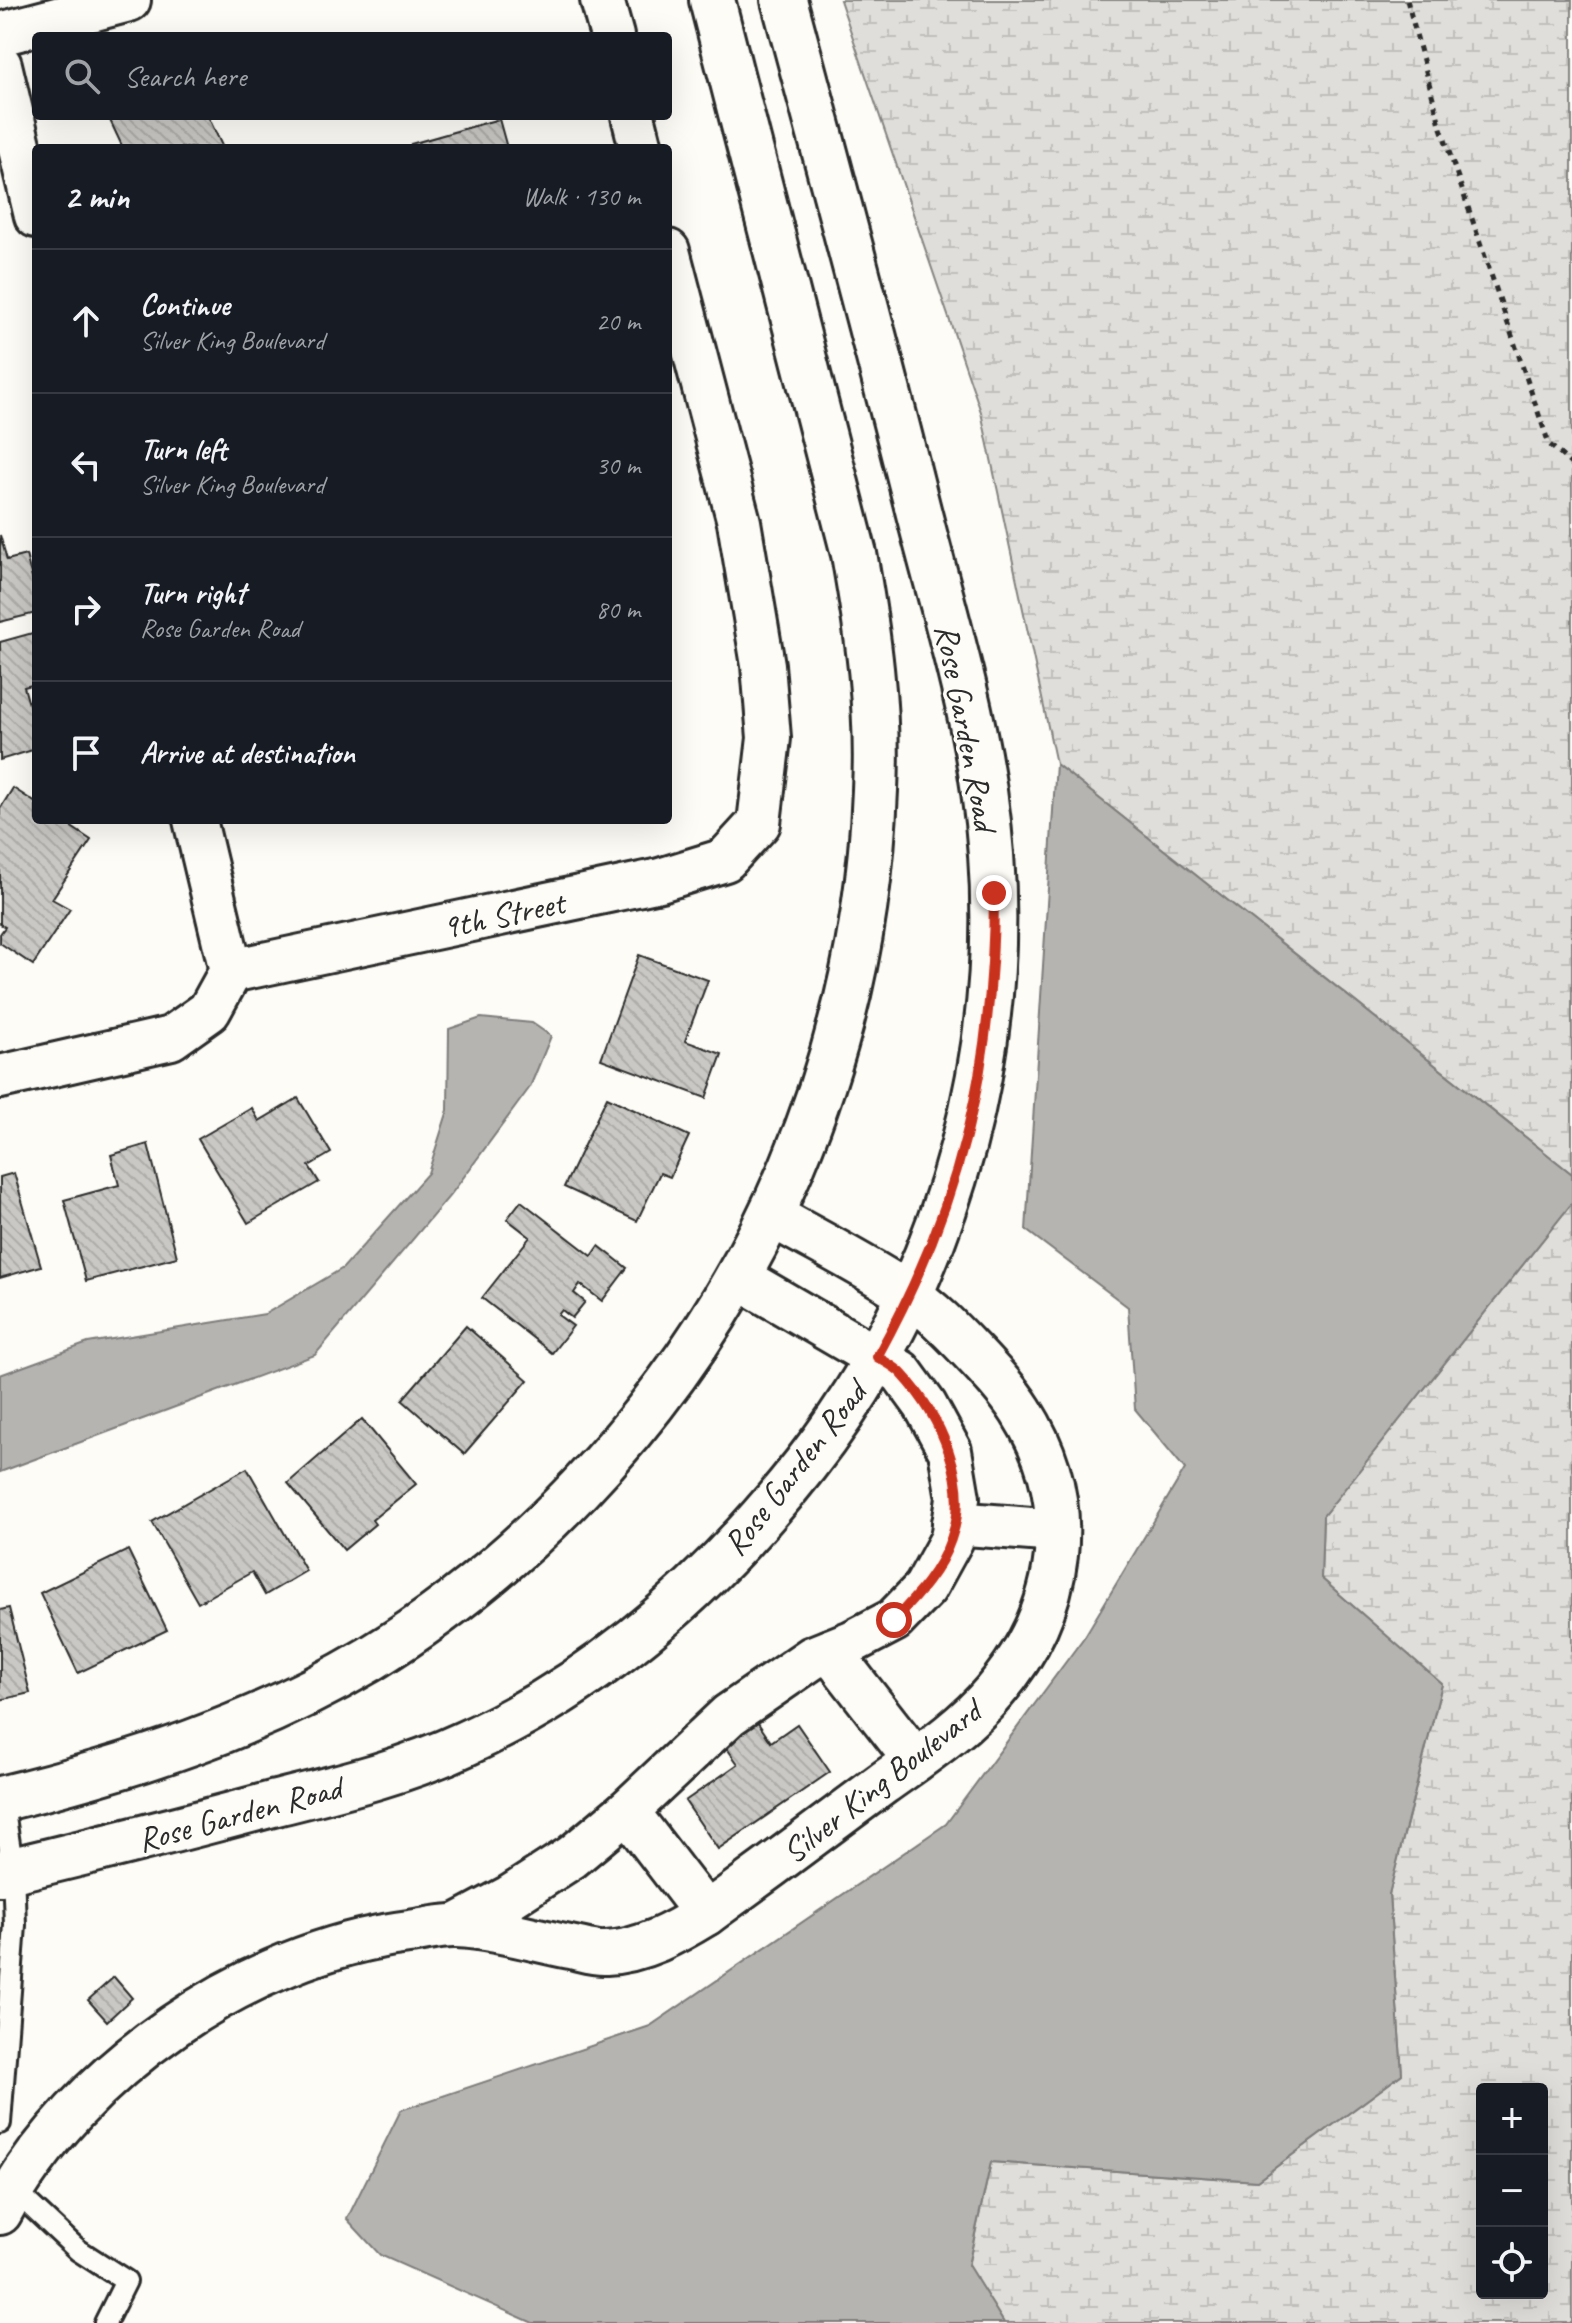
<!DOCTYPE html>
<meta charset="utf-8">
<style>
body{margin:0;font-family:Caveat,sans-serif;background:#242831;color:#f1f3f6}
.controls{position:absolute;right:24px;bottom:24px;display:grid;overflow:hidden;border-radius:8px;box-shadow:0 8px 32px #0002}
.controls button{width:72px;height:72px;display:grid;place-items:center;padding:0;border:0;border-bottom:2px solid #363941;background:#171b24;color:#f1f3f6;font:40px sans-serif}
.stop{position:absolute;width:24px;height:24px;margin:-18px;border:6px solid #c8321e;border-radius:50%;background:#fff}
.stop.end{background:#c8321e;border-color:#fff;box-shadow:0 2px 8px #0008}
.list{margin:0;padding:0;list-style:none}
h2{display:flex;justify-content:space-between;align-items:center;height:104px;margin:0;padding:0 32px;font-size:34px}
h2 small{font-size:26px;font-weight:400;color:#9ea1a6}
.list li{display:grid;grid-template-columns:52px 1fr auto;gap:24px;align-items:center;box-sizing:border-box;height:144px;padding:0 32px;border-top:2px solid #363941}
.list b{display:block;font-size:30px;white-space:nowrap}
.list p{margin:0;font-size:26px;white-space:nowrap;color:#9ea1a6}
.list em{font-size:26px;font-style:normal;color:#9ea1a6}
.icon{flex:none;width:44px;height:44px;fill:none;stroke:currentColor;stroke-width:2;stroke-linecap:round;stroke-linejoin:round}
.map{position:relative;flex:none;width:1572px;height:2323px;overflow:hidden}
.search{position:absolute;background:#171b24;box-shadow:0 8px 32px #0002;left:32px;top:32px;width:640px;height:88px;display:flex;align-items:center;gap:20px;box-sizing:border-box;padding:0 28px;border-radius:8px;color:#9ea1a6;font-size:30px}
.panel{position:absolute;background:#171b24;box-shadow:0 8px 32px #0002;left:32px;top:144px;width:640px;height:680px;border-radius:8px}
.map>svg:first-child{display:block}
.wetland{fill:url(#wetland-marsh);stroke:#858482;stroke-width:2;fill-rule:evenodd}
.water{fill:#b5b4b1;stroke:#7e7d7b;stroke-width:2}
.building{fill:url(#building-back-hatch);stroke:#2b2b2b;stroke-width:2}
.lines{fill:none;stroke-linecap:round;stroke-linejoin:round}
.service-casing{stroke:#2b2b2b;stroke-width:26}
.minor-casing{stroke:#2b2b2b;stroke-width:48}
.tertiary-casing{stroke:#2b2b2b;stroke-width:50}
.path{stroke:#2b2b2b;stroke-width:5;stroke-dasharray:6 6;stroke-linecap:butt}
.service{stroke:#fdfcf7;stroke-width:20}
.minor{stroke:#fdfcf7;stroke-width:42}
.tertiary{stroke:#fdfcf7;stroke-width:44}
.route{stroke:#c8321e;stroke-width:10}
.labels{text-anchor:middle;stroke-width:7;stroke-linejoin:round;paint-order:stroke}
.street-label{font-size:34px;fill:#2b2b2b;stroke:#fdfcf7}
</style>
<div class="map">
<svg width="1572" height="2323" viewBox="0 0 1572 2323">
<defs>
<pattern id="wetland-marsh" width="20" height="14" patternUnits="userSpaceOnUse" patternTransform="scale(2)"><rect width="20" height="14" fill="#dfdeda"/><path d="M1 5h8M5 5V1M11 12h8M15 12V8" fill="none" stroke="#c0bfbb"/></pattern>
<pattern id="building-back-hatch" width="6" height="6" patternUnits="userSpaceOnUse" patternTransform="scale(2)"><rect width="6" height="6" fill="#c9c8c4"/><path d="M-1 5l2 2M0 0l6 6M5-1l2 2" fill="none" stroke="#adaca9"/></pattern>
</defs>
<rect width="100%" height="100%" fill="#fdfcf7"/>
<filter id="ink" filterUnits="userSpaceOnUse"><feTurbulence type="fractalNoise" baseFrequency=".0125" numOctaves="2"/><feDisplacementMap in="SourceGraphic" scale="16" xChannelSelector="R" yChannelSelector="G"/><feConvolveMatrix kernelMatrix="1 2 1 2 8 2 1 2 1" color-interpolation-filters="sRGB"/></filter>
<g filter="url(#ink)">
<g class="wetland">
<path d="M840 0H1572V1174L1056 764 981 412Z"/>
<path d="M1572 1203V2323H1004L968 2266 991 2162 1257 2181 1402 2074 1389 1894 1442 1684 1321 1578 1323 1516ZM1482 2089H1542V2293H1482Z"/>
</g>
<g class="water">
<path d="M1056 764 1572 1174V1203L1323 1516 1321 1578 1442 1684 1389 1894 1402 2074 1257 2181 991 2162 968 2265 1004 2323H533L380 2255 347 2219 401 2110 650 2026 946 1824 1085 1636 1185 1469 1135 1409 1128 1307 1026 1230Z"/>
<path d="M481 1018 532 1023 551 1036 530 1087 452 1193 315 1355 0 1472V1375L88 1343 265 1314 343 1268 428 1173 448 1110 449 1029Z"/>
</g>
<g class="building">
<path d="M108 116H208L223 148H123Z"/>
<path d="M499 119 507 148H413L411 144Z"/>
<path d="M0 535 7 560 26 555 36 594V613L0 622Z"/>
<path d="M36 632V684L24 687 36 729V749L0 760V642Z"/>
<path d="M13 788 36 803V820H61L91 840 52 899 70 909 33 965 0 943V934L5 927 0 924V809Z"/>
<path d="M639 955 708 980 685 1041 722 1054 706 1098 601 1059Z"/>
<path d="M607 1097 689 1136 670 1177 660 1173 637 1221 564 1187Z"/>
<path d="M298 1098 331 1153 309 1166 319 1182 248 1223 198 1139 252 1108 259 1121Z"/>
<path d="M148 1144 177 1257 86 1281 64 1200 119 1185 111 1155Z"/>
<path d="M14 1173 41 1266 0 1278V1177Z"/>
<path d="M521 1201 592 1256 599 1246 627 1268 602 1301 580 1284 574 1293 585 1302 572 1318 562 1310 558 1315 573 1326 552 1353 482 1298 530 1237 507 1219Z"/>
<path d="M466 1326 528 1380 464 1454 402 1400Z"/>
<path d="M362 1419 416 1484 372 1520 375 1524 344 1550 288 1483Z"/>
<path d="M247 1468 306 1571 265 1595 252 1572 198 1603 152 1522Z"/>
<path d="M128 1550 167 1630 78 1673 40 1593Z"/>
<path d="M9 1608 30 1693 0 1700V1610Z"/>
<path d="M747 1707 771 1742 797 1724 830 1772 718 1849 685 1801 738 1764 714 1730Z"/>
<path d="M114 1977 132 1998 107 2021 88 2000Z"/>
</g>
<g class="lines">
<g class="service-casing">
<g id="service">
<path d="M0 2123 15 1925 13 1870 2 1798"/>
<path d="M13 2189 78 2250 126 2281 105 2323"/>
</g>
</g>
<g class="minor-casing">
<g id="minor">
<path d="M602 0 612 36"/>
<path d="M0 34 129 0"/>
<path d="M0 65 36 216"/>
<path d="M633 116 641 148"/>
<path d="M195 820 231 971"/>
<path d="M231 971 660 880 725 860 759 823 769 738 763 665 739 522 668 251"/>
<path d="M0 1077 171 1038 209 1011 231 971"/>
<path d="M954 1523 1057 1531"/>
<path d="M830 1651 915 1760"/>
<path d="M627 1811 706 1914"/>
<path d="M456 1926 510 1897 572 1857 627 1811 729 1715 812 1658 852 1642 894 1620 925 1588 952 1539 958 1498 950 1451 925 1405 901 1372 738 1277"/>
<path d="M0 2213C77 2070 248 1952 409 1932 425 1930 442 1925 457 1926 495 1928 534 1940 570 1947 581 1949 595 1954 606 1953 643 1951 675 1933 706 1914 765 1871 823 1828 882 1784 921 1756 963 1729 994 1692 1064 1611 1080 1504 1021 1411 1007 1389 989 1370 971 1351 952 1331 931 1309 908 1294 865 1265 816 1241 771 1215"/>
</g>
</g>
<g class="tertiary-casing">
<g id="tertiary">
<path d="M0 1799C128 1768 256 1727 370 1659 447 1612 517 1554 579 1489 762 1298 865 1054 875 790 879 710 868 632 854 554L712 0"/>
<path d="M0 1873C92 1851 184 1828 276 1803 340 1787 404 1772 464 1744 601 1682 713 1582 805 1465 953 1276 1019 1029 984 791 970 694 940 598 916 502 874 334 829 167 784 0"/>
</g>
</g>
<path class="path" d="M1407 0 1441 128 1549 444 1572 465"/>
<use href="#service" class="service"/>
<use href="#minor" class="minor"/>
<use href="#tertiary" class="tertiary"/>
</g>
</g>
<g class="lines" filter="url(#ink)">
<path class="route" d="M894 1620C917 1596 940 1571 951 1539 972 1484 940 1415 902 1374 896 1367 885 1362 877 1357 961 1205 994 1065 994 893"/>
</g>
<g class="labels">
<g class="street-label">
<text transform="translate(967 727) rotate(79)" y="12">Rose Garden Road</text>
<text transform="translate(503 914) rotate(-12)" y="12">9th Street</text>
<text transform="translate(794 1468) rotate(-52)" y="12">Rose Garden Road</text>
<text transform="translate(881 1781) rotate(-38)" y="12">Silver King Boulevard</text>
<text transform="translate(239 1813) rotate(-15)" y="12">Rose Garden Road</text>
</g>
</g>
</svg>
<div class="controls">
<button>+</button>
<button>−</button>
<button><svg class="icon" aria-label="locate" viewBox="0 0 24 24"><circle cx="12" cy="12" r="6"/><path d="M12 2v4M12 18v4M2 12h4M18 12h4"/></svg></button>
</div>
<div class="stop" style="left:894px;top:1620px"></div>
<div class="stop end" style="left:994px;top:893px"></div>
<div class="search"><svg class="icon" aria-label="search" viewBox="0 0 24 24"><circle cx="10" cy="10" r="6"/><path d="M15 15l6 6"/></svg>Search here</div>
<section class="panel">
<h2>2 min<small>Walk · 130 m</small></h2>
<ul class="list">
<li><svg class="icon" aria-label="ahead" viewBox="0 0 24 24"><path d="M12 20V5M6 11l6-6 6 6"/></svg><div><b>Continue</b><p>Silver King Boulevard</p></div><em>20 m</em></li>
<li><svg class="icon" aria-label="left" viewBox="0 0 24 24"><path d="M17 20v-9H6M10 6l-5 5 5 5"/></svg><div><b>Turn left</b><p>Silver King Boulevard</p></div><em>30 m</em></li>
<li><svg class="icon" aria-label="right" viewBox="0 0 24 24"><path d="M7 20v-9h11M14 6l5 5-5 5"/></svg><div><b>Turn right</b><p>Rose Garden Road</p></div><em>80 m</em></li>
<li><svg class="icon" aria-label="arrive" viewBox="0 0 24 24"><path d="M6 21V4h12l-3 4 3 4H6"/></svg><div><b>Arrive at destination</b></div></li>
</ul>
</section>
</div>
